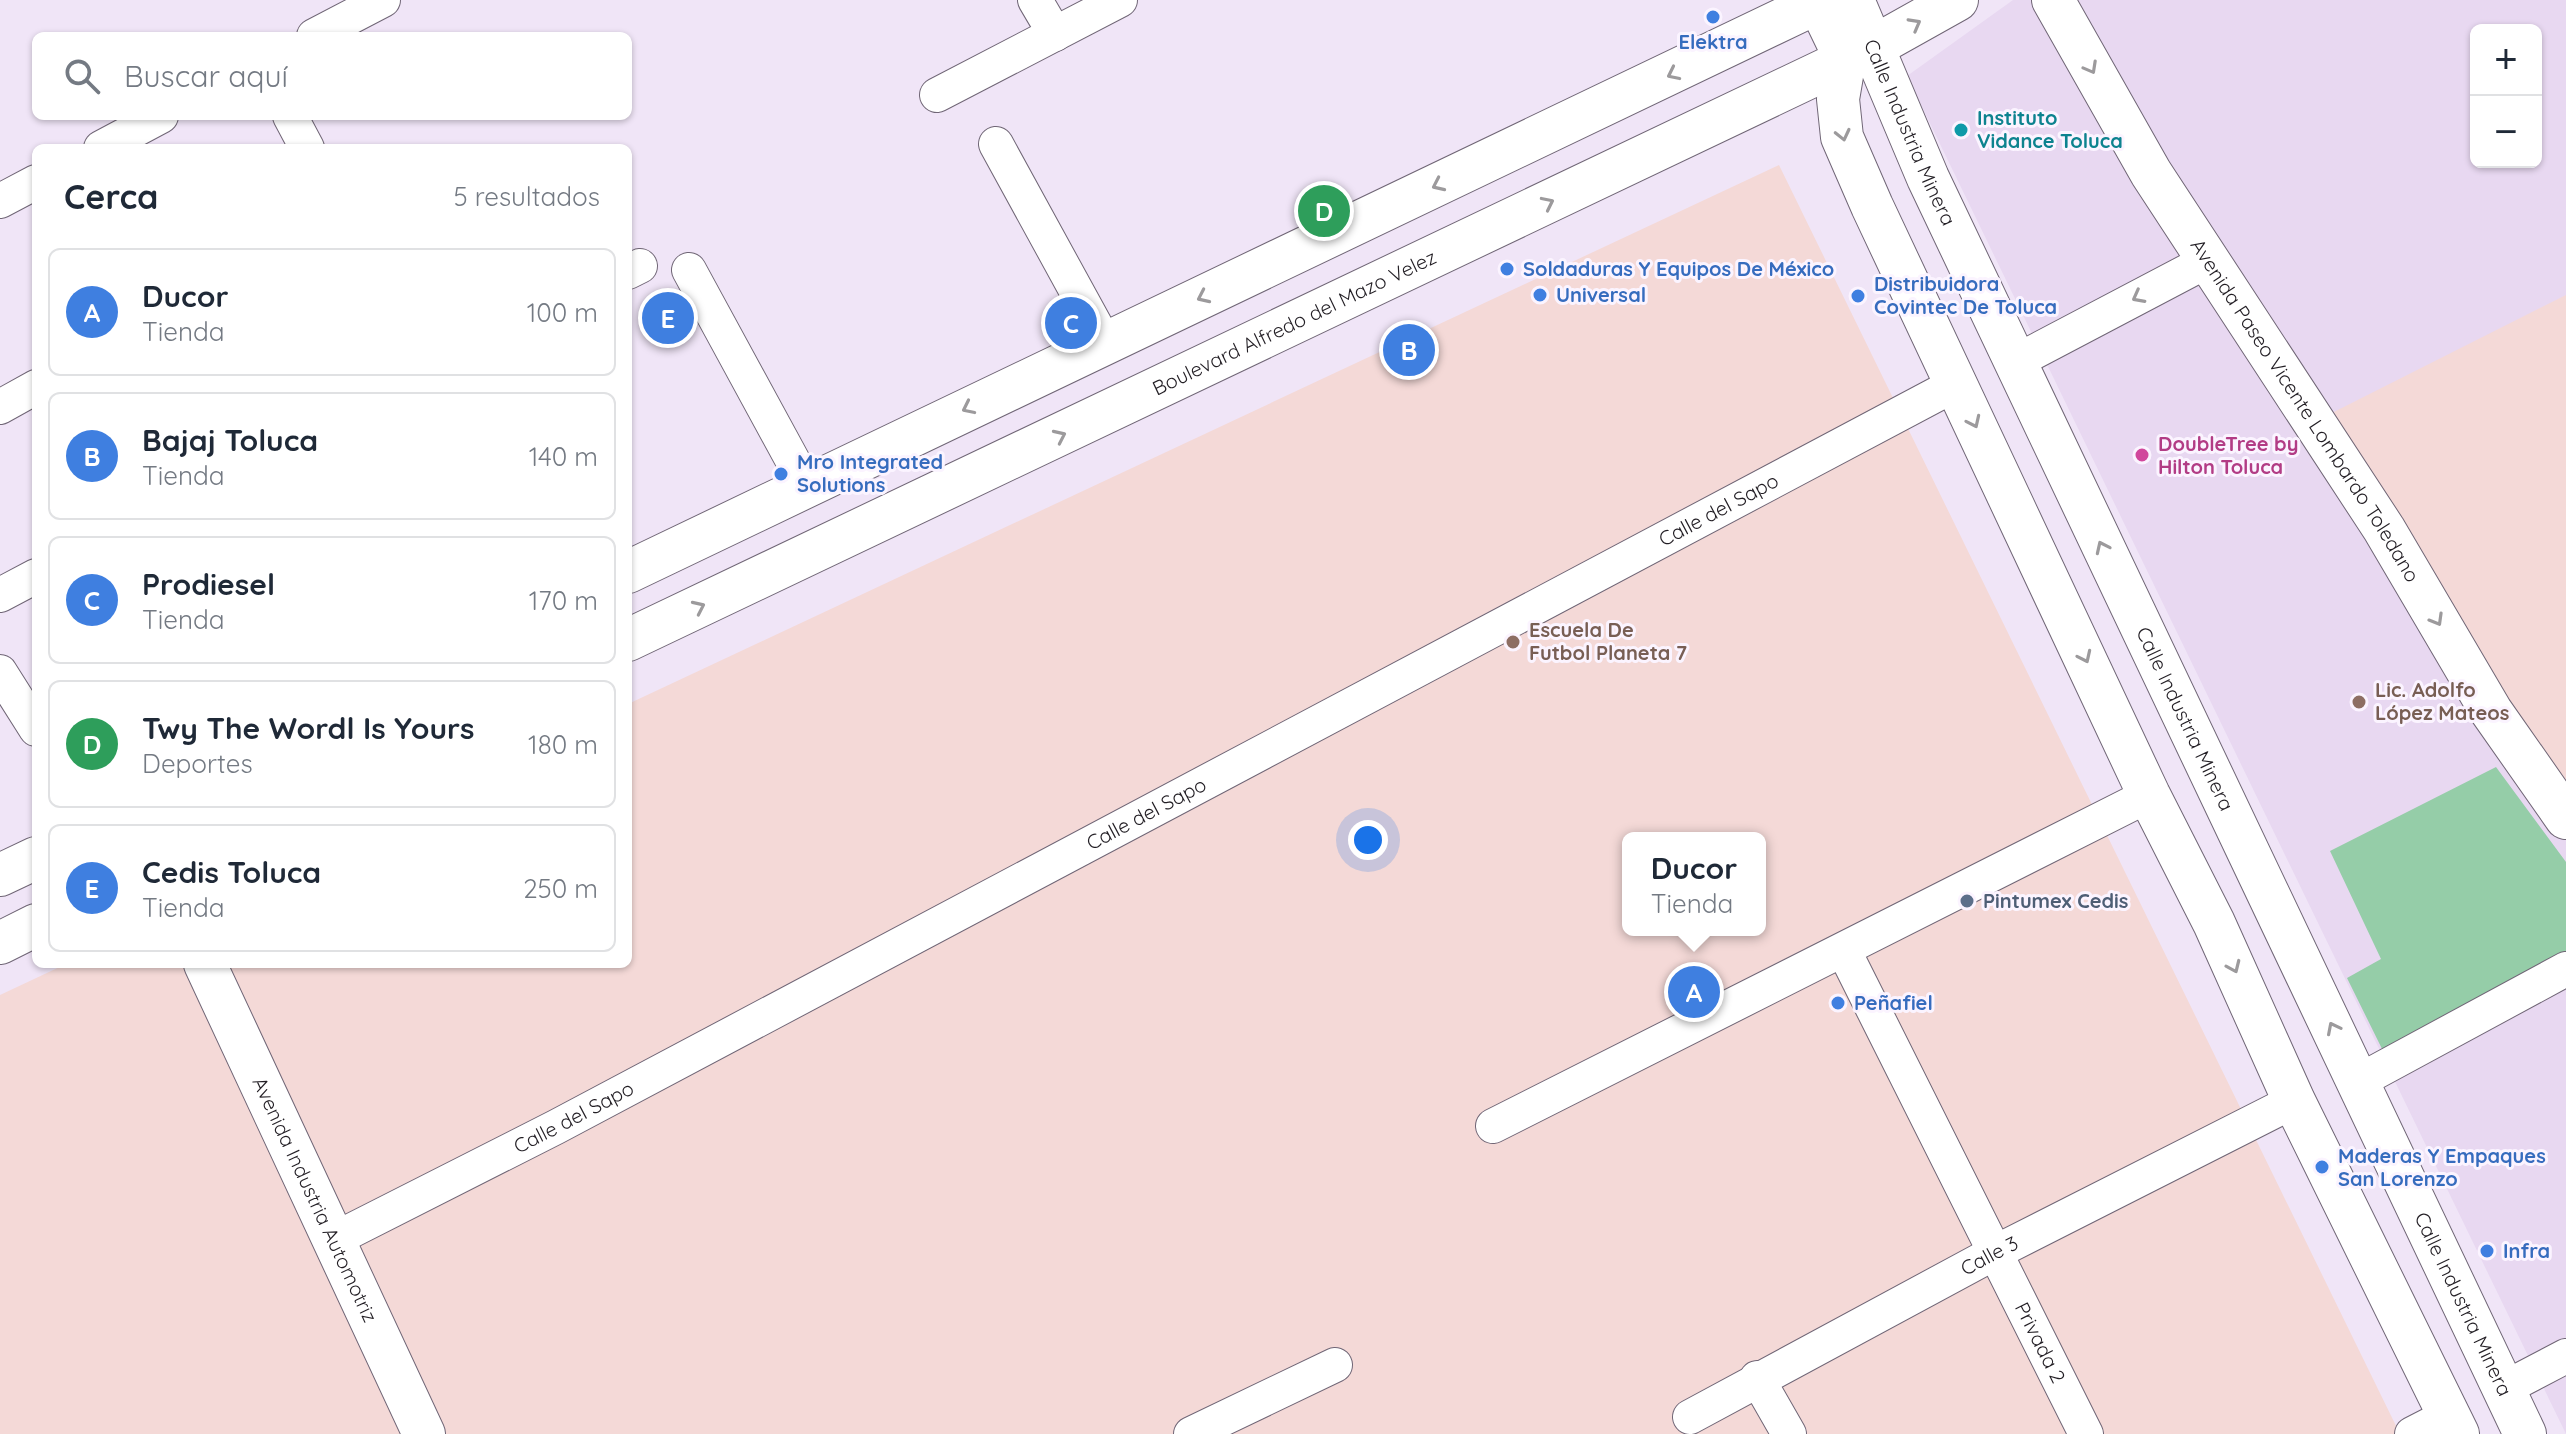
<!DOCTYPE html>
<html lang="es">
<meta charset="utf-8">
<style>
body{margin:0;font-family:Quicksand,sans-serif;background:#f6f6f7;color:#1f2937}
.controls{position:absolute;right:24px;top:24px;display:grid;overflow:hidden;border-radius:12px;box-shadow:0 2px 6px #0004}
.controls button{width:72px;height:72px;display:grid;place-items:center;padding:0;border:0;border-bottom:2px solid #e0e1e3;background:#fff;color:#1f2937;font:40px sans-serif}
.you{position:absolute;left:1368px;top:840px;width:28px;height:28px;margin:-20px;border:6px solid #fff;border-radius:50%;background:#1a73e8;box-shadow:0 0 0 12px #1a73e833}
.badge{display:grid;place-items:center;width:52px;height:52px;border-radius:50%;background:#25794b;color:#fff;font-size:26px;font-weight:700}
.pin{position:absolute;translate:-50% -50%;border:4px solid #fff;box-shadow:0 2px 8px #0006}
.popup{position:absolute;left:1622px;top:832px;width:144px;height:104px;box-sizing:border-box;display:grid;place-content:center;border-radius:12px;background:#fff;filter:drop-shadow(0 2px 6px #0005);font-size:26px;white-space:nowrap;color:#747a83}
.popup b{font-size:30px;color:#1f2937}
.popup::after{content:'';position:absolute;left:50%;top:100%;margin-left:-16px;border:16px solid transparent;border-top-color:#fff}
.list{margin:0;padding:0;list-style:none}
h2{display:flex;justify-content:space-between;align-items:center;height:104px;margin:0;padding:0 32px;font-size:34px}
h2 small{font-size:26px;font-weight:400;color:#747a83}
.list li{display:grid;grid-template-columns:52px 1fr auto;gap:24px;align-items:center;box-sizing:border-box;height:128px;margin:0 16px 16px;padding:0 16px;border:2px solid #e0e1e3;border-radius:12px}
.list b{display:block;font-size:30px;white-space:nowrap}
.list p{margin:0;font-size:26px;white-space:nowrap;color:#747a83}
.list em{font-size:26px;font-style:normal;color:#747a83}
.icon{flex:none;width:44px;height:44px;fill:none;stroke:currentColor;stroke-width:2;stroke-linecap:round;stroke-linejoin:round}
.map{position:relative;flex:none;width:2566px;height:1434px;overflow:hidden}
.search{position:absolute;background:#fff;box-shadow:0 2px 6px #0004;left:32px;top:32px;width:600px;height:88px;display:flex;align-items:center;gap:20px;box-sizing:border-box;padding:0 28px;border-radius:12px;color:#747a83;font-size:30px}
.panel{position:absolute;background:#fff;box-shadow:0 2px 6px #0004;left:32px;top:144px;width:600px;height:824px;border-radius:12px}
.map>svg:first-child{display:block}
.built{fill:#e8d8f1;fill-rule:evenodd}
.industrial{fill:#f4d9d7;fill-rule:evenodd}
.green{fill:#95cda8}
.lines{fill:none;stroke-linecap:round;stroke-linejoin:round}
.minor-casing{stroke:#706676;stroke-width:36}
.major-casing{stroke:#706676;stroke-width:44}
.minor{stroke:#fff;stroke-width:34}
.major{stroke:#fff;stroke-width:42}
.oneway{stroke:#9c9a9c}
.shop-dot{fill:#3f7fe0;stroke:#fbf4ff;stroke-width:3}
.culture-dot{fill:#0f9aa8;stroke:#fbf4ff;stroke-width:3}
.hotel-dot{fill:#d1479c;stroke:#fbf4ff;stroke-width:3}
.education-dot{fill:#8d6e63;stroke:#fbf4ff;stroke-width:3}
.service-dot{fill:#5c6f8a;stroke:#fbf4ff;stroke-width:3}
.labels{text-anchor:middle;stroke-width:6;stroke-linejoin:round;paint-order:stroke}
.shop-label{font-size:20px;font-weight:bold;fill:#366cbe;stroke:#fbf4ff;text-anchor:start}
.culture-label{font-size:20px;font-weight:bold;fill:#0d838f;stroke:#fbf4ff;text-anchor:start}
.street-label{font-size:20px;fill:#221e24;stroke:#fbf4ff}
.hotel-label{font-size:20px;font-weight:bold;fill:#b23c85;stroke:#fbf4ff;text-anchor:start}
.education-label{font-size:20px;font-weight:bold;fill:#785e54;stroke:#fbf4ff;text-anchor:start}
.service-label{font-size:20px;font-weight:bold;fill:#4e5e75;stroke:#fbf4ff;text-anchor:start}
</style>
<div class="map">
<svg width="2566" height="1434" viewBox="0 0 2566 1434">
<rect width="100%" height="100%" fill="#f0e5f7"/>
<path class="built" d="M2013 0H2566V1434L1907 76ZM2476 30H2536V162H2476Z"/>
<g class="industrial">
<path d="M1779 165 2400 1434H0V995L66 964H628V704ZM1628 838H1760V930H1628Z"/>
<path d="M2566 295V790L2312 423Z"/>
</g>
<path class="green" d="M2496 767 2566 862V961L2388 1061 2347 978 2381 959 2330 851Z"/>
<g class="lines">
<g class="minor-casing">
<g id="minor">
<path d="M1035 0 1055 34"/>
<path d="M314 36 383 0"/>
<path d="M937 95 1120 0"/>
<path d="M290 116 307 148"/>
<path d="M996 144 1105 343"/>
<path d="M101 148 161 116"/>
<path d="M0 201 36 182"/>
<path d="M689 270 806 485"/>
<path d="M628 272 640 266"/>
<path d="M2015 362 2207 261"/>
<path d="M0 407 36 387"/>
<path d="M0 595 36 576"/>
<path d="M0 672 36 729"/>
<path id="s1" d="M1844 951 2086 1434"/>
<path d="M2359 1081 2566 969"/>
<path d="M1493 1126 2149 795"/>
<path id="s2" d="M335 1239 556 1127 1956 384"/>
<path d="M1757 1378 1789 1434"/>
<path d="M2503 1389 2566 1356"/>
<path id="s3" d="M1690 1417 1994 1253 2294 1101"/>
<path d="M1191 1434 1335 1365"/>
<path d="M2412 1434 2449 1415"/>
</g>
</g>
<g class="major-casing">
<g id="major">
<path id="s4" d="M1853 0 1928 178 2525 1434"/>
<path id="s5" d="M2053 0 2151 173 2384 529 2491 711 2566 818"/>
<path d="M1818 2 1845 58 1838 99 1842 137 1872 206 2149 795 2214 923 2294 1101 2458 1434"/>
<path d="M628 572 1823 0"/>
<path id="s6" d="M628 640 1873 47 1957 0"/>
<path d="M0 875 36 858"/>
<path d="M0 943 36 925"/>
<path id="s7" d="M205 964 424 1434"/>
</g>
</g>
<use href="#minor" class="minor"/>
<use href="#major" class="major"/>
</g>
<defs><path id="oneway-chevron" d="M-2-3.5L2.5 0L-2 3.5" fill="none" stroke-width="1.6" stroke-linecap="round" stroke-linejoin="round" transform="scale(2)"/></defs>
<g class="oneway">
<use href="#oneway-chevron" transform="translate(1915 24) rotate(-29)"/>
<use href="#oneway-chevron" transform="translate(2091 68) rotate(61)"/>
<use href="#oneway-chevron" transform="translate(1673 74) rotate(154)"/>
<use href="#oneway-chevron" transform="translate(1843 135) rotate(77)"/>
<use href="#oneway-chevron" transform="translate(1438 185) rotate(155)"/>
<use href="#oneway-chevron" transform="translate(1548 203) rotate(-26)"/>
<use href="#oneway-chevron" transform="translate(1203 297) rotate(155)"/>
<use href="#oneway-chevron" transform="translate(2138 297) rotate(152)"/>
<use href="#oneway-chevron" transform="translate(968 408) rotate(154)"/>
<use href="#oneway-chevron" transform="translate(1974 422) rotate(65)"/>
<use href="#oneway-chevron" transform="translate(1060 436) rotate(-25)"/>
<use href="#oneway-chevron" transform="translate(2102 547) rotate(-115)"/>
<use href="#oneway-chevron" transform="translate(699 607) rotate(-25)"/>
<use href="#oneway-chevron" transform="translate(2437 620) rotate(60)"/>
<use href="#oneway-chevron" transform="translate(2085 657) rotate(65)"/>
<use href="#oneway-chevron" transform="translate(2234 967) rotate(66)"/>
<use href="#oneway-chevron" transform="translate(2333 1028) rotate(-117)"/>
</g>
<g class="shop-dot">
<circle cx="1713" cy="17" r="8"/>
<circle cx="1507" cy="269" r="8"/>
<circle cx="1540" cy="295" r="8"/>
<circle cx="1858" cy="296" r="8"/>
<circle cx="781" cy="474" r="8"/>
<circle cx="1838" cy="1003" r="8"/>
<circle cx="2322" cy="1167" r="8"/>
<circle cx="2487" cy="1251" r="8"/>
</g>
<circle class="culture-dot" cx="1961" cy="130" r="8"/>
<circle class="hotel-dot" cx="2142" cy="455" r="8"/>
<g class="education-dot">
<circle cx="1513" cy="642" r="8"/>
<circle cx="2359" cy="702" r="8"/>
</g>
<circle class="service-dot" cx="1967" cy="901" r="8"/>
<g class="labels">
<g class="shop-label">
<text x="1713" y="49" text-anchor="middle">Elektra</text>
<text x="1523" y="276">Soldaduras Y Equipos De México</text>
<text x="1874" y="291">Distribuidora<tspan x="1874" dy="23">Covintec De Toluca</tspan></text>
<text x="1556" y="302">Universal</text>
<text x="797" y="469">Mro Integrated<tspan x="797" dy="23">Solutions</tspan></text>
<text x="1854" y="1010">Peñafiel</text>
<text x="2338" y="1163">Maderas Y Empaques<tspan x="2338" dy="23">San Lorenzo</tspan></text>
<text x="2503" y="1258">Infra</text>
</g>
<g class="culture-label">
<text x="1977" y="125">Instituto<tspan x="1977" dy="23">Vidance Toluca</tspan></text>
</g>
<g class="street-label">
<text dy="7" stroke="none"><textPath href="#s4" startOffset="144">Calle Industria Minera</textPath></text>
<text dy="7" stroke="none"><textPath href="#s6" startOffset="738">Boulevard Alfredo del Mazo Velez</textPath></text>
<text dy="7" stroke="none"><textPath href="#s5" startOffset="482">Avenida Paseo Vicente Lombardo Toledano</textPath></text>
<text dy="7" stroke="none"><textPath href="#s2" startOffset="1564">Calle del Sapo</textPath></text>
<text dy="7" stroke="none"><textPath href="#s4" startOffset="792">Calle Industria Minera</textPath></text>
<text dy="7" stroke="none"><textPath href="#s2" startOffset="916">Calle del Sapo</textPath></text>
<text dy="7" stroke="none"><textPath href="#s2" startOffset="268">Calle del Sapo</textPath></text>
<text dy="7" stroke="none"><textPath href="#s7" startOffset="260">Avenida Industria Automotriz</textPath></text>
<text dy="7" stroke="none"><textPath href="#s3" startOffset="340">Calle 3</textPath></text>
<text dy="7" stroke="none"><textPath href="#s4" startOffset="1440">Calle Industria Minera</textPath></text>
<text dy="7" stroke="none"><textPath href="#s1" startOffset="438">Privada 2</textPath></text>
</g>
<g class="hotel-label">
<text x="2158" y="451">DoubleTree by<tspan x="2158" dy="23">Hilton Toluca</tspan></text>
</g>
<g class="education-label">
<text x="1529" y="637">Escuela De<tspan x="1529" dy="23">Futbol Planeta 7</tspan></text>
<text x="2375" y="697">Lic. Adolfo<tspan x="2375" dy="23">López Mateos</tspan></text>
</g>
<g class="service-label">
<text x="1983" y="908">Pintumex Cedis</text>
</g>
</g>
</svg>
<div class="controls">
<button>+</button>
<button>−</button>
</div>
<div class="you"></div>
<div class="pin badge" style="left:1694px;top:992px;background:#3f7fe0">A</div>
<div class="popup"><b>Ducor</b>Tienda</div>
<div class="pin badge" style="left:1409px;top:350px;background:#3f7fe0">B</div>
<div class="pin badge" style="left:1071px;top:323px;background:#3f7fe0">C</div>
<div class="pin badge" style="left:1324px;top:211px;background:#2e9e5b">D</div>
<div class="pin badge" style="left:668px;top:318px;background:#3f7fe0">E</div>
<div class="search"><svg class="icon" aria-label="search" viewBox="0 0 24 24"><circle cx="10" cy="10" r="6"/><path d="M15 15l6 6"/></svg>Buscar aquí</div>
<section class="panel">
<h2>Cerca<small>5 resultados</small></h2>
<ul class="list">
<li><span class="badge" style="background:#3f7fe0">A</span><div><b>Ducor</b><p>Tienda</p></div><em>100 m</em></li>
<li><span class="badge" style="background:#3f7fe0">B</span><div><b>Bajaj Toluca</b><p>Tienda</p></div><em>140 m</em></li>
<li><span class="badge" style="background:#3f7fe0">C</span><div><b>Prodiesel</b><p>Tienda</p></div><em>170 m</em></li>
<li><span class="badge" style="background:#2e9e5b">D</span><div><b>Twy The Wordl Is Yours</b><p>Deportes</p></div><em>180 m</em></li>
<li><span class="badge" style="background:#3f7fe0">E</span><div><b>Cedis Toluca</b><p>Tienda</p></div><em>250 m</em></li>
</ul>
</section>
</div>
